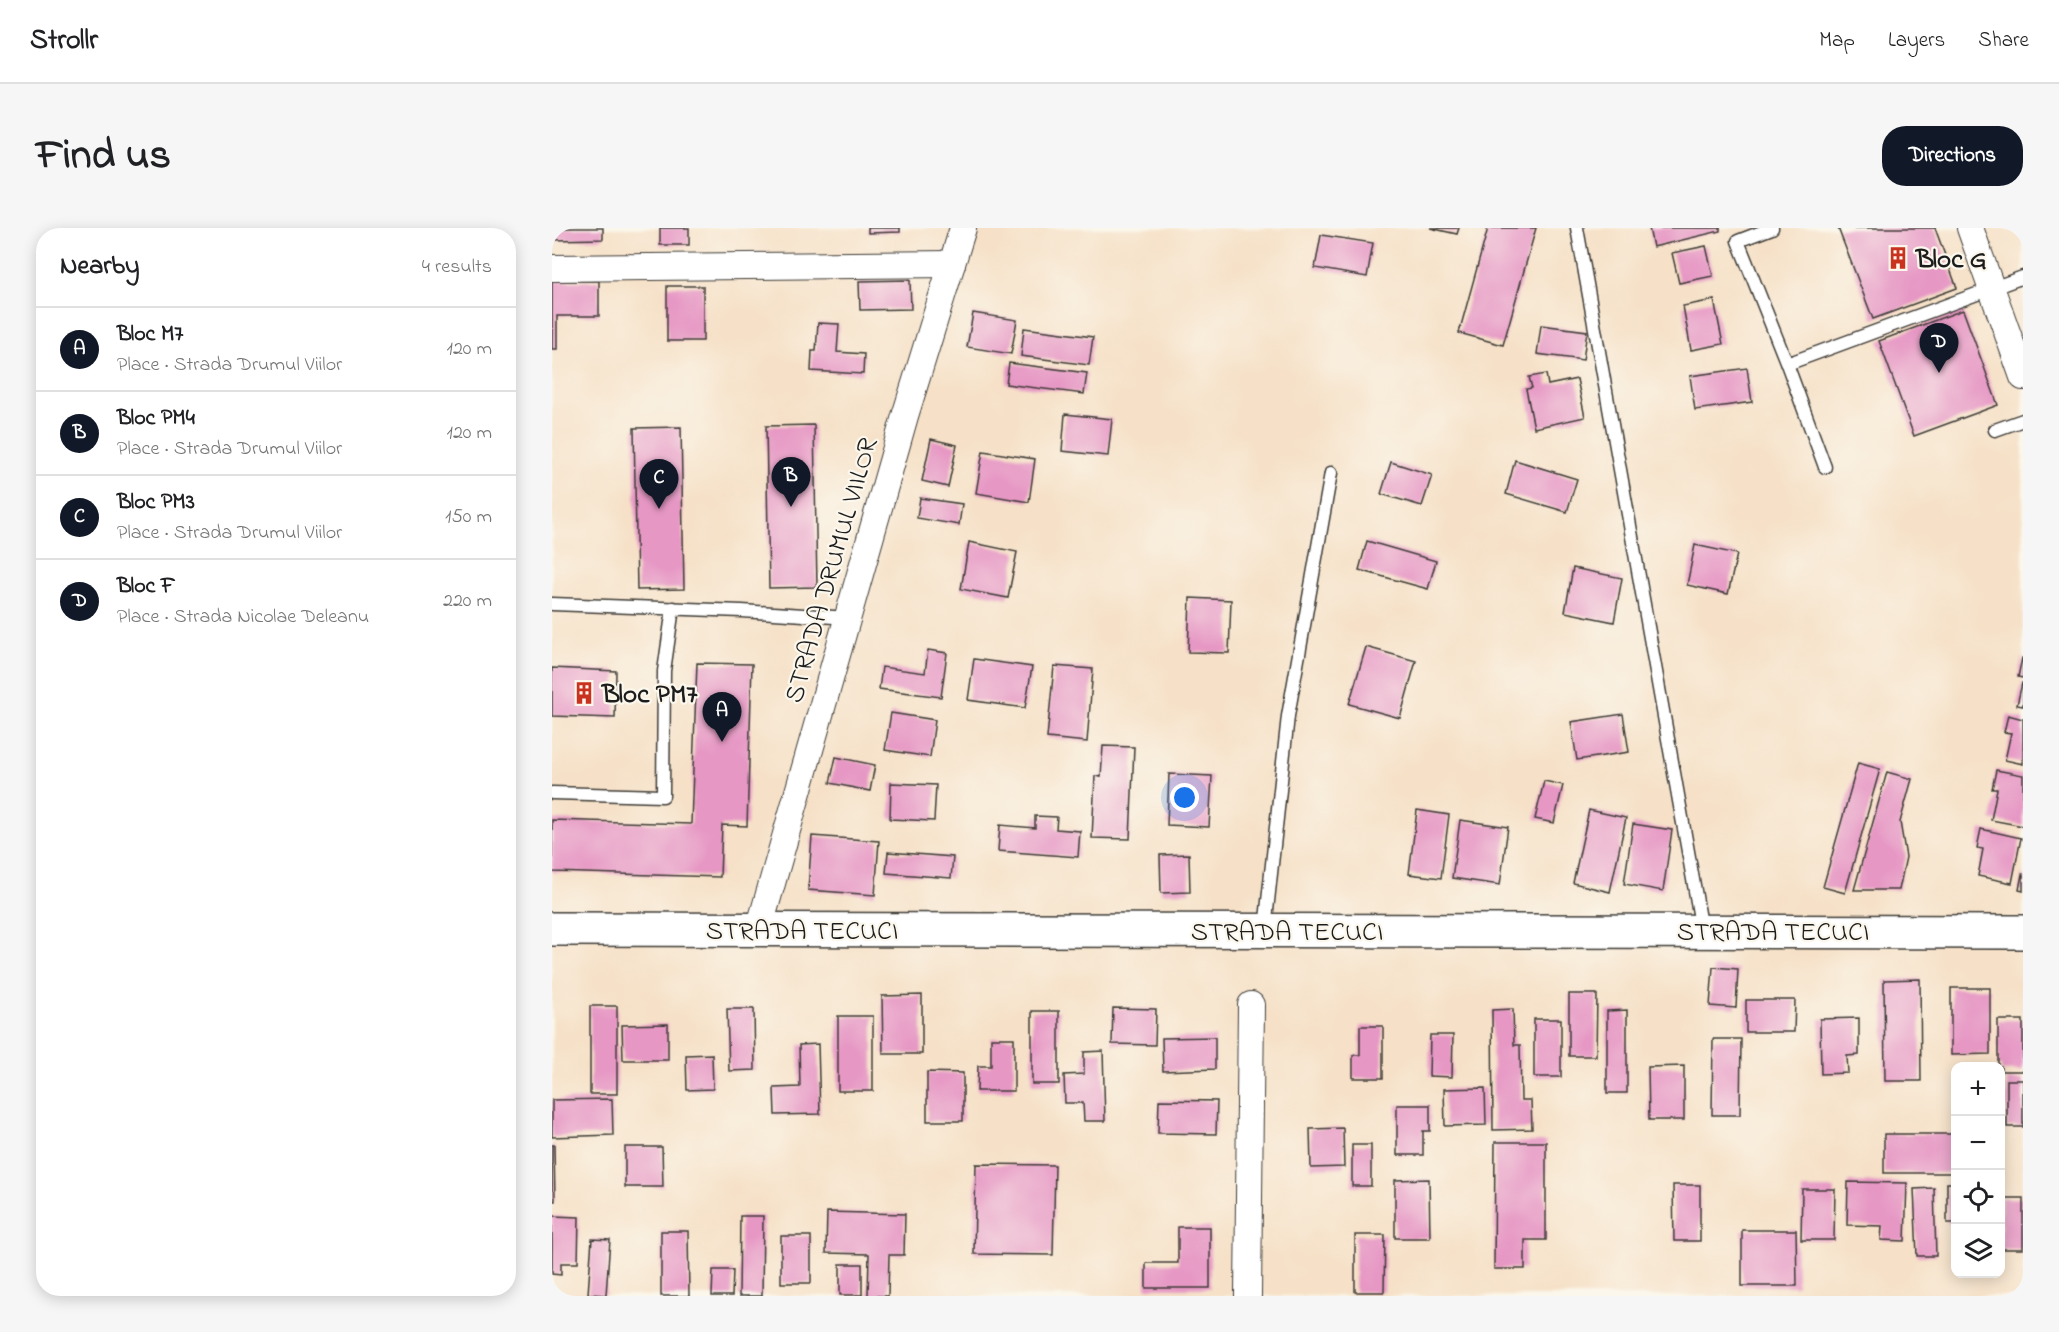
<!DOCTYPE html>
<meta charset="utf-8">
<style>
body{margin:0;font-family:"Indie Flower",sans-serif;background:#f6f6f6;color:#202124}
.controls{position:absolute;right:18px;bottom:18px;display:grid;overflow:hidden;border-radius:12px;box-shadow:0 3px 15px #0003}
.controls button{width:54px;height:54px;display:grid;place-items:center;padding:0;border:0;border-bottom:2px solid #e0e0e0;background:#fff;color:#202124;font:30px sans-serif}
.you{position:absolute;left:633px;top:570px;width:21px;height:21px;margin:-15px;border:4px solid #fff;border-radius:50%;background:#1a73e8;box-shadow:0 0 0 9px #1a73e833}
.badge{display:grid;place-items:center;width:39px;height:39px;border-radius:50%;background:#111827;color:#fff;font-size:20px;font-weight:700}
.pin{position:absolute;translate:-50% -50px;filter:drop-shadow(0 2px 3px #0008)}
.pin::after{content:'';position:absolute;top:32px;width:21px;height:18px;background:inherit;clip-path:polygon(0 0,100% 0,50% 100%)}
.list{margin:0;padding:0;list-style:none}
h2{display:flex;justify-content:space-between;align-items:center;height:78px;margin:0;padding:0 24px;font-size:26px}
h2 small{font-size:20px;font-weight:400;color:#757577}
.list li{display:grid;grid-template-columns:39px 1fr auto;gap:18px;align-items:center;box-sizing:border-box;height:84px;padding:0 24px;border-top:2px solid #e0e0e0}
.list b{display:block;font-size:22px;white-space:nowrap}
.list p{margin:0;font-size:20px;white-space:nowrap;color:#757577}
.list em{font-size:20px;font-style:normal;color:#757577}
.icon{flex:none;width:33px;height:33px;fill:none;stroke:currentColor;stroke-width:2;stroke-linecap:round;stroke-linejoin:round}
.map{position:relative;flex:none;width:1471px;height:1068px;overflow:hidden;border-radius:24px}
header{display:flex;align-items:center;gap:36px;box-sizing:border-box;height:84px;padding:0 30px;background:#fff;border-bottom:2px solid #e0e0e0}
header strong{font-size:28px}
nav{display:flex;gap:33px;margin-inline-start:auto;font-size:21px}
.intro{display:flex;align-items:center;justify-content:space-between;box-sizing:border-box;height:144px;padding:0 36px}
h1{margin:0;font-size:42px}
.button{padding:15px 27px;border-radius:24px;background:#111827;color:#fff;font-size:21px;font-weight:700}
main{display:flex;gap:36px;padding:0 36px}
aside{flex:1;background:#fff;border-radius:24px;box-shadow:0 3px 15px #0003}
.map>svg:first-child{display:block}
.building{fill:#e697c4}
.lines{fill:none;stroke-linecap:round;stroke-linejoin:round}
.lane-casing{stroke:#3d3a36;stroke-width:15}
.street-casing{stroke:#3d3a36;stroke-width:28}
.secondary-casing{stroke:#3d3a36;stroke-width:36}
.lane{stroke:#fff;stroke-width:12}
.street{stroke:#fff;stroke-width:26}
.secondary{stroke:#fff;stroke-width:33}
.labels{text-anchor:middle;stroke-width:4.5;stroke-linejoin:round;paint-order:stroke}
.poi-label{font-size:27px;font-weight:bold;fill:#1c1c1c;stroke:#fbf7ec;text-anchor:start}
.street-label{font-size:27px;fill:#1c1c1c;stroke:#fbf7ec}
</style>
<header>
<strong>Strollr</strong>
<nav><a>Map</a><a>Layers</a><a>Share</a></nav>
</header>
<div class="intro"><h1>Find us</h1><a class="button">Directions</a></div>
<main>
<aside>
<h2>Nearby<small>4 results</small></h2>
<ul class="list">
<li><span class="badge">A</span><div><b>Bloc M7</b><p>Place · Strada Drumul Viilor</p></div><em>120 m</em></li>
<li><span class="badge">B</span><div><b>Bloc PM4</b><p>Place · Strada Drumul Viilor</p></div><em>120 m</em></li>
<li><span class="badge">C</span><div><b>Bloc PM3</b><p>Place · Strada Drumul Viilor</p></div><em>150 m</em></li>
<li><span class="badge">D</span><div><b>Bloc F</b><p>Place · Strada Nicolae Deleanu</p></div><em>220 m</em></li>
</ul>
</aside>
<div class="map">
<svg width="1471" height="1068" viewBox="0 0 1471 1068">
<rect width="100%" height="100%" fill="#fbf7ec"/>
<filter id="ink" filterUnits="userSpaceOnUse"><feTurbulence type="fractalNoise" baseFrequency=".0167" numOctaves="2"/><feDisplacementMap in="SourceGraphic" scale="12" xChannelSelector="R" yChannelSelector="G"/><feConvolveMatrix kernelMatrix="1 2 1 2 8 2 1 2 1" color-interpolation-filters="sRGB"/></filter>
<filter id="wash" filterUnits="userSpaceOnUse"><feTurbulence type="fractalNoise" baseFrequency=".008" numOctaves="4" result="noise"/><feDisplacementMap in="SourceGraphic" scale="24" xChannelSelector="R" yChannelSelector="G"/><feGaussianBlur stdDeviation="1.35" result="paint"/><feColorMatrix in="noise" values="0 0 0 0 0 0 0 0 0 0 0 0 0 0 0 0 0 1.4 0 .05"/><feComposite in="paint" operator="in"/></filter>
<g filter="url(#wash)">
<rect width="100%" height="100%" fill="#f6e1c8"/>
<g id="blocks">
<g class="building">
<path d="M0 0H51V11L0 12Z"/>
<rect x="108" y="0" width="29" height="17"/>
<path d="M316 0H348V4L316 5Z"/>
<path d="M878 0H907L905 6Z"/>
<path d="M936 0H984L951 117 907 105Z"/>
<path d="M1097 0H1168V3L1101 19Z"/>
<path d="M1286 0H1383L1405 60 1321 91Z"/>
<path d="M1466 0H1471V13Z"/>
<path d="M769 7 821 15 815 49 763 40Z"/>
<path d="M1154 18 1161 48 1127 55 1120 25Z"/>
<path d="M358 52 359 81 308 82 307 53Z"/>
<path d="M0 53H47V88H5V121H0Z"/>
<rect x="115" y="58" width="36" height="55"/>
<path d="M1162 72 1171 116 1139 122 1131 78Z"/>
<path d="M1411 82 1446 177 1362 208 1327 113Z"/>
<path d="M421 85 465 92 459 126 415 119Z"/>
<path d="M266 95 287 96 285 124 312 126 311 146 259 143 260 123H264Z"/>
<path d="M989 97 1035 103 1031 132 985 126Z"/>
<path d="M472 100 541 109 537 137 469 128Z"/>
<path d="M457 135 535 145 532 166 454 156Z"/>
<path d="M1195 140 1200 174 1143 182 1138 148Z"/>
<path d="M994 146 996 157 1025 151 1033 189 982 200 974 161 980 160 977 149Z"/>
<path d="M513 186 560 191 556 228 510 223Z"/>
<path d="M262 197 265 359 217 360 214 198Z"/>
<path d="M129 199 132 361 85 362 82 200Z"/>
<path d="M379 211 405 217 396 259 370 253Z"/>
<path d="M431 223 483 231 477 274 424 265Z"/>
<path d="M963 232 1025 251 1015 284 954 266Z"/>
<path d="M839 234 880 247 870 278 829 266Z"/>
<path d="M368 270 410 276 407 297 365 290Z"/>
<path d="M815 313 884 333 876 361 807 342Z"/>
<path d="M417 314 465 324 456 370 409 361Z"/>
<path d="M1143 317 1185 326 1176 366 1135 357Z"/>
<path d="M1021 340 1070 350 1062 394 1013 384Z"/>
<path d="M638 370 679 372 677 425 636 424Z"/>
<path d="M814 419 864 433 848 490 797 476Z"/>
<path d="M376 422 395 425 389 469 327 461 330 439 373 445Z"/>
<path d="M1470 430H1471V450L1466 449Z"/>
<path d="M422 431 480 439 473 480 416 472Z"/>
<path d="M145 435 200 436 195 598 170 597 168 649 0 644V592L139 596Z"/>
<path d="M502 438 541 441 535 514 495 510Z"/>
<path d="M0 440 64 443 63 490 0 488Z"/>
<path d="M1470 455H1471V478L1465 477Z"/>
<path d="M339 485 383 492 378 529 333 522Z"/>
<path d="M1071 486 1077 524 1025 532 1019 494Z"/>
<path d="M1456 487 1471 491V536L1453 532 1459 505 1452 504Z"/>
<path d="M551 518 582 519 578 611 540 610 543 548 549 549Z"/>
<path d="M284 529 323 537 318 563 278 555Z"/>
<path d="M1306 535 1328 541 1293 665 1271 659Z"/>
<path d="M1444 542 1471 547V598L1439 592 1445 561H1440Z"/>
<path d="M1335 544 1360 551 1348 594 1354 629 1347 662H1302Z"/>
<path d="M617 546 660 548 657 599 615 597Z"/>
<path d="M992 553 1011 557 1002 595 983 591Z"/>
<path d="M339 555 384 557 382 593 338 591Z"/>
<path d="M865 582 897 587 889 650 857 646Z"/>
<path d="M1037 582 1074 590 1058 664 1021 655Z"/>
<path d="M483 588 505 589 504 601 528 603 526 629 446 623 448 597 483 600Z"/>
<path d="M908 592 956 599 948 657 900 650Z"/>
<path d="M1081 596 1120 602 1111 663 1072 656Z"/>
<path d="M1429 601 1469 610 1460 655 1426 648 1431 621 1425 620Z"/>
<path d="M260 608 327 613 323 667 256 662Z"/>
<path d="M336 624 401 629 399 650 334 645Z"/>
<path d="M637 626 638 664 609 665 608 627Z"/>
<path d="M1470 646H1471V663L1467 662Z"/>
<path d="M1161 739 1186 741 1184 780 1158 778Z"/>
<path d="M1368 751 1369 853H1333L1332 752Z"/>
<path d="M1399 760H1438V826L1399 827Z"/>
<path d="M1017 766H1045L1044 828H1017Z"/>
<path d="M370 767V826H331L330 768Z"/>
<path d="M1194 772H1243L1242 804H1194Z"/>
<rect x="38" y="778" width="27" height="88"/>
<path d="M561 780 604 781 603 817 560 816Z"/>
<path d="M175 781H202L203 842 177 843Z"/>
<path d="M961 781 962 817H968L969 872H979L980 901 941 902 940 782Z"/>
<path d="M1075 782V865H1055V783Z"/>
<rect x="480" y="783" width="27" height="73"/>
<rect x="286" y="788" width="35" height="75"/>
<path d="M1307 790V827L1295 828 1296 845 1269 846 1268 791Z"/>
<rect x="982" y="791" width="27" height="58"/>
<path d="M1446 792H1471V843H1449V838H1446Z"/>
<path d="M116 796V832H71L70 797Z"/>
<path d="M808 798H831V850H801V827H808Z"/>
<path d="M878 807H901L900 849 877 848Z"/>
<path d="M663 809V841L611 843 610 810Z"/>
<path d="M439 810H462V863H425L426 838H439Z"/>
<path d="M1161 811H1189L1188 887H1160Z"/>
<path d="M266 816 268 886 223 887 222 860 248 859 247 817Z"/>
<path d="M551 823 553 893H532L531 875H513L512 847 532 846V824Z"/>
<path d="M160 826 161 861 135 862 134 827Z"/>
<path d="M1132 838V892H1097L1096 839Z"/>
<path d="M375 844 411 845V893H375Z"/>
<rect x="1455" y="852" width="16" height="47"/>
<path d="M933 860 934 897 893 898 892 861Z"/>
<path d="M60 871 61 907 0 909V872Z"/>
<path d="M607 872 665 873 664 906 606 905Z"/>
<path d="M845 877H878V903H871V927H845Z"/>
<path d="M791 900 792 939 759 940 758 901Z"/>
<rect x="1332" y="906" width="72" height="39"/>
<path d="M943 914H994V1012H973V1041H942Z"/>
<path d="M0 917H2L3 973H0Z"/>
<rect x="800" y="917" width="19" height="41"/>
<path d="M73 919H110L111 959H73Z"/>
<path d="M424 936 503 937 501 1027 422 1026Z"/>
<path d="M877 951 878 1010H843V952Z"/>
<path d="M1296 954 1355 955 1353 1013 1329 1012 1330 998 1295 997Z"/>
<rect x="1395" y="955" width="9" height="40"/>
<path d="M1121 957H1148V1013H1122Z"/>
<path d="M1382 960 1384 1028H1365L1362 961Z"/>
<path d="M1250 961H1283L1282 1012H1249Z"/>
<rect x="1449" y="970" width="22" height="51"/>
<path d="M275 984 353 986 352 1027H337L336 1068H316L317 1026 274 1025Z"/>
<path d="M0 988 27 989 26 1035H9V1047L0 1046Z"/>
<path d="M188 988H211L210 1068H187Z"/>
<path d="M626 999H658V1060H594V1035H626Z"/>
<path d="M1190 1002H1244L1245 1058H1190Z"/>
<path d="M109 1003H136L137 1068H109Z"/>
<path d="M803 1007H833L832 1064H803Z"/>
<rect x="229" y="1008" width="30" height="47"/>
<path d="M40 1011 58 1012 54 1067 36 1066Z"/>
<rect x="288" y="1036" width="22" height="31"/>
<path d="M161 1042H181L180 1068H160Z"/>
</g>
</g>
</g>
<g filter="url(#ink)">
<use href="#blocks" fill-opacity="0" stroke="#3d3a36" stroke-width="1.5"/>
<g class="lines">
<g class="lane-casing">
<g id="lane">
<path d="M1025 0 1150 702"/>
<path d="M1220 0 1186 13 1235 136 1471 49"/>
<path d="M1235 136 1273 239"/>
<path d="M1443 202 1471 192"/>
<path d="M0 376 190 383 297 390"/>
<path d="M0 565 111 568 112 443 121 380"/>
<path d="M713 701 736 488 779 245"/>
</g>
</g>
<g class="street-casing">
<g id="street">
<path d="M1418 0 1471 149"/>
<path d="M0 40 400 36"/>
<path d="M207 701 353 188 411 0"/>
<path d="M696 1068 699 777"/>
</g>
</g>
<g class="secondary-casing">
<path id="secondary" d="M0 701 1471 704"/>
</g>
<use href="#lane" class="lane"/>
<use href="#street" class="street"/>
<use href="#secondary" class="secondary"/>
</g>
</g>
<defs>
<g id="building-bare" transform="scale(1.8)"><path d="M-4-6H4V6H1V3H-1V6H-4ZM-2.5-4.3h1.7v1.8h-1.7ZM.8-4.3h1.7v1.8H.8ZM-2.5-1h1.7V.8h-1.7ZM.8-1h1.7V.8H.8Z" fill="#c8321e" stroke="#fbf7ec" stroke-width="2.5" paint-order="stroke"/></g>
</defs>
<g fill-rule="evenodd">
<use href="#building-bare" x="1346" y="30"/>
<use href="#building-bare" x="32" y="465"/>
</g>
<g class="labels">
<g class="poi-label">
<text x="1364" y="39">Bloc G</text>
<text x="50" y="474">Bloc PM7</text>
</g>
<g class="street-label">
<text transform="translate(278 342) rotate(-74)" y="9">STRADA DRUMUL VIILOR</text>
<text x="250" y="711">STRADA TECUCI</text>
<text x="735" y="712">STRADA TECUCI</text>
<text x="1221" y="712">STRADA TECUCI</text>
</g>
</g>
</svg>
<div class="controls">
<button>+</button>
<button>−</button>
<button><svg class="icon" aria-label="locate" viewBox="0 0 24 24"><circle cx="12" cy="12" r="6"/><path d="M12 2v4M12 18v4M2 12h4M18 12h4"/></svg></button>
<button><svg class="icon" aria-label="layers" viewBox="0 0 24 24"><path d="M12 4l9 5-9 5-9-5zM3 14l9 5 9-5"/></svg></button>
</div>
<div class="you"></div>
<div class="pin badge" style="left:170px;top:514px">A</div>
<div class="pin badge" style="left:239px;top:279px">B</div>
<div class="pin badge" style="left:107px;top:281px">C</div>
<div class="pin badge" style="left:1387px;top:145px">D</div>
</div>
</main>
